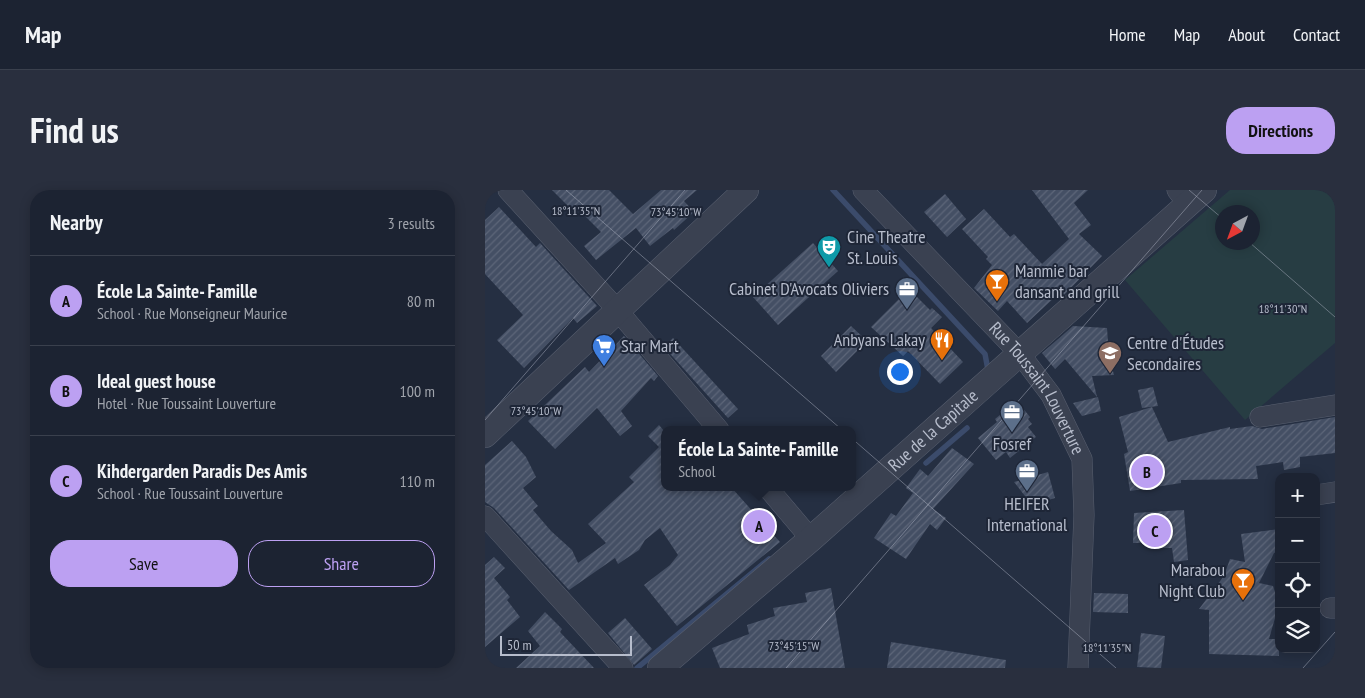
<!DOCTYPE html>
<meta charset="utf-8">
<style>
body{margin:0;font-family:"PT Sans Narrow",sans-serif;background:#292f3e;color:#f1f3f6}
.controls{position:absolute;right:15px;bottom:15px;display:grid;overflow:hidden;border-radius:10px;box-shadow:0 2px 12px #0003}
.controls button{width:45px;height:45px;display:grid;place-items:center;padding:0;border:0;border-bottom:1px solid #3a404d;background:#1c2332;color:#f1f3f6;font:25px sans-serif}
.compass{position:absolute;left:730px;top:15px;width:45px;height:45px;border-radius:50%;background:#1c2332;box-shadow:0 2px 12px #0003;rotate:221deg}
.scale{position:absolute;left:15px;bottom:12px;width:132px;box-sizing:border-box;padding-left:5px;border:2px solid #b7bdcc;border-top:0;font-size:14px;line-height:18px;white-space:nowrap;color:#b7bdcc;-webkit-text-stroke:4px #1e2637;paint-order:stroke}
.you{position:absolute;left:414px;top:181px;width:18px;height:18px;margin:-12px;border:4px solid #fff;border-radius:50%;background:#1a73e8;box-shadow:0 0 0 8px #1a73e833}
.badge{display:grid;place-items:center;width:32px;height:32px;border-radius:50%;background:#bca0f2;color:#111;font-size:16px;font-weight:700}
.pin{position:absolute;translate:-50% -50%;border:2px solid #fff;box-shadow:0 1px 5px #0006}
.popup{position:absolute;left:176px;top:236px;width:195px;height:65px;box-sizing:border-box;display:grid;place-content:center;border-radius:10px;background:#1c2332;filter:drop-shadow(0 1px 4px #0005);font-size:16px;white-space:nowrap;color:#a0a4ac}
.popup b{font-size:19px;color:#f1f3f6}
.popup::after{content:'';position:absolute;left:50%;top:100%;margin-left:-10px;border:10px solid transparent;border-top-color:#1c2332}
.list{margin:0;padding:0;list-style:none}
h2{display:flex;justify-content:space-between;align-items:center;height:65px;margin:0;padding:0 20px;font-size:21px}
h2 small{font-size:16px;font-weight:400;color:#a0a4ac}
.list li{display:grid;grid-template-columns:32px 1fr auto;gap:15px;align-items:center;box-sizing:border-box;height:90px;padding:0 20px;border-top:1px solid #3a404d}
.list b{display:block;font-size:19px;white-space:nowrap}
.list p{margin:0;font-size:16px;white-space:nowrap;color:#a0a4ac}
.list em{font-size:16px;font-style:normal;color:#a0a4ac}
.actions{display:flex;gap:10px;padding:15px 20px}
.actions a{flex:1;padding:11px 0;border:1px solid #bca0f2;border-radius:20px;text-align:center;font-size:18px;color:#bca0f2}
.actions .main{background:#bca0f2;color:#111}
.icon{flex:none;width:28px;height:28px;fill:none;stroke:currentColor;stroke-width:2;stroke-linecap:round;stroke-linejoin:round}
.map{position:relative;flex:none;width:850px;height:478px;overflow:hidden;border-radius:20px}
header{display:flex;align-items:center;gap:30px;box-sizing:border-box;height:70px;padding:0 25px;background:#1c2332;border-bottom:1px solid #3a404d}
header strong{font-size:24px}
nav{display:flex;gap:28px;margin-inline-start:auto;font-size:18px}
.intro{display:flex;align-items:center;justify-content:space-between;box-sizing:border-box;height:120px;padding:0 30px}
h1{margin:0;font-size:35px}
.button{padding:12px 22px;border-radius:20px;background:#bca0f2;color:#111;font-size:18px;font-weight:700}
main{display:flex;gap:30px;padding:0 30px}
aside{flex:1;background:#1c2332;border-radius:20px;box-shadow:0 2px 12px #0003}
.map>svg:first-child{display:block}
.garden{fill:#273d43;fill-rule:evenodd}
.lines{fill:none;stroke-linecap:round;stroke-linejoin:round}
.stream{stroke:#3b4b6b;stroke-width:5.5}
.building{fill:url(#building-hatch)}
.minor-casing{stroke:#585f6f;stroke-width:21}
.tertiary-casing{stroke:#585f6f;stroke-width:26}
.minor{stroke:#3a4151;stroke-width:20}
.tertiary{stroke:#3a4151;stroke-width:25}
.ticks{fill:none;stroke:#b7bdcc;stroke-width:1;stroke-opacity:0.45}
.labels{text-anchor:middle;stroke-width:4;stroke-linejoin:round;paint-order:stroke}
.poi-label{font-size:18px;fill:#b7bdcc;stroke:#1e2637;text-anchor:start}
.street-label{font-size:18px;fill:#b7bdcc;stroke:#1e2637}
.ticks-label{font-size:12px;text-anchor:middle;fill:#b7bdcc;stroke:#1e2637;stroke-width:4;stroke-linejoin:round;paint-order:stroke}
</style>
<header>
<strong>Map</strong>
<nav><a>Home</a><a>Map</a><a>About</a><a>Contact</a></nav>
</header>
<div class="intro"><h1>Find us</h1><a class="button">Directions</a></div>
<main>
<aside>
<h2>Nearby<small>3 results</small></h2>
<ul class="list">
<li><span class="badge">A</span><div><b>École La Sainte- Famille</b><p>School · Rue Monseigneur Maurice</p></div><em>80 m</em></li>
<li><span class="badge">B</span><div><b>Ideal guest house</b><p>Hotel · Rue Toussaint Louverture</p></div><em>100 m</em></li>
<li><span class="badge">C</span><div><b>Kihdergarden Paradis Des Amis</b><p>School · Rue Toussaint Louverture</p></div><em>110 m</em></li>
</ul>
<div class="actions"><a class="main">Save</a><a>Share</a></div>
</aside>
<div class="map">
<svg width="850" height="478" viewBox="0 0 850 478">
<defs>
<pattern id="building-hatch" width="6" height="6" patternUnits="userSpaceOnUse" patternTransform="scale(1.25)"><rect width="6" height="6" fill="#444f64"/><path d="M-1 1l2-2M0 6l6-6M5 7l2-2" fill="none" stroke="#5d6679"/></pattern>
</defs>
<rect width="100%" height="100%" fill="#252f42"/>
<path class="garden" d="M745 0H850V153L760 230 640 90ZM738 22H768V52H738Z"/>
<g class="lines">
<g class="stream">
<path d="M348 0 500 164 503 180 500 182"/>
<path d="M441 273 482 238"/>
<path d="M152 478 284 369"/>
</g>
</g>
<g class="building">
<path d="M67 0H124L148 24 176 0H212L199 11 209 22 189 40 188 38 165 56 151 38 111 70 99 56 116 42 89 15 86 19Z"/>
<path d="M547 0H603L589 13 606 35 594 44 617 66 575 109 572 105 542 133 522 111 513 121 489 98 507 75 501 69 503 67 477 39 499 19 525 47 529 44 557 74 584 49Z"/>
<path d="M460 4 481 29 462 47 439 22Z"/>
<path d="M14 17 51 57 55 53 112 116 92 133 88 128 39 178 12 150 38 125 0 84V30Z"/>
<path d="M328 53 353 81 293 135 268 107Z"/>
<path d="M424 99 445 120 447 118 457 127 446 138 478 172 455 194 423 161 418 166 386 137Z"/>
<path d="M366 136 382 151 351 182 336 166Z"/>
<path d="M588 136 622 138 624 166 629 185 607 186 612 207 580 169 570 179 557 163Z"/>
<path d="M139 146 173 186 169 191 166 188 136 221 147 236 135 246 112 218 70 259 43 231 100 177 104 182Z"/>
<path d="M188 148 253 219 243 228 179 157Z"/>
<path d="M668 197 673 216 657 218 653 200Z"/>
<path d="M613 207 616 221 597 226 588 213Z"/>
<path d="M532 211 545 227 543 229 547 234 543 237 551 247 525 268 521 262 511 270 493 248 512 232 510 229Z"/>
<path d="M667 217 683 252 745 237V239L767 236 777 239 850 227V263L815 267V277L799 280 798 272 771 276 773 289 696 290V293L645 301 639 264 643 262 634 227Z"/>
<path d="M174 235 180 242V297H246L295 352 192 436 159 395 185 375 193 365 175 338 160 350 154 360 133 374 130 368 84 400 9 318 0 312V275L27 251 41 267 51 287 38 298 53 316 48 320 66 341 87 360 93 373 121 353 103 334 149 292 144 287 174 257 163 246Z"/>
<path d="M467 258 489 274 448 319 461 328 452 340 445 334 421 369 389 348 406 323 411 326 428 303 421 298 435 279 443 286Z"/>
<path d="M563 282 570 308 547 315 529 292Z"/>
<path d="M699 320 703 370 689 372 687 358H672L671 353H648L649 323Z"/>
<path d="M794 339V361L789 363 774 393 788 396 794 414 784 449H794V466L724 464V420L714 419 739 386 745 369 760 372 756 344Z"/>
<path d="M9 367 20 378 9 388 25 407 22 410 35 427 0 457V375Z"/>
<path d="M346 398 360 478H235L227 458 264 444 262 435 290 426 288 418 322 412 320 403Z"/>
<path d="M609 403 643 404V423L608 422Z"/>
<path d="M60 422 77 439 75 442 109 478H31L55 456 43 441Z"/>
<path d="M140 428 167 459 149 475 123 443Z"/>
<path d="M656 443 680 446 676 478 652 477Z"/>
<path d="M406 452 521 470 520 478H402Z"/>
</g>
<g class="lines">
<g class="minor-casing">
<g id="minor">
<path d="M23 0 128 115 234 240"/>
<path id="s1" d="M378 0 535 164 566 205 597 269 599 325 593 478"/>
<path d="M692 0 703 14"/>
<path d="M775 227 850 215"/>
<path d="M282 297 326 349"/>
<path d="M831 305 850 302"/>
<path d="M0 326 138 478"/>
<path d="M845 418H850"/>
</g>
</g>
<g class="tertiary-casing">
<g id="tertiary">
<path d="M0 245 261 0"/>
<path id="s2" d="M175 478 326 349 719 0"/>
</g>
</g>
<use href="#minor" class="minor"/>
<use href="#tertiary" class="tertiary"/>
</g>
<path class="ticks" d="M81 0 631 478M704 0 738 29M764 52 850 127M0 230 200 0M0 470 9 478M301 478 717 0M818 478 850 442"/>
<defs>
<g id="theatre-pin" transform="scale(1.25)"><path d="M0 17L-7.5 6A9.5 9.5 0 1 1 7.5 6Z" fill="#0f9aa8" stroke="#1e2637"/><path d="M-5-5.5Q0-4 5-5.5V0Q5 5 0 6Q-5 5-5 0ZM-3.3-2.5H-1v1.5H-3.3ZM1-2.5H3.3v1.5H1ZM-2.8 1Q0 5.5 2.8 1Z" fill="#fff"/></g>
<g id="bar-pin" transform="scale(1.25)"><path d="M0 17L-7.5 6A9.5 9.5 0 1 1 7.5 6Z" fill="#e8710a" stroke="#1e2637"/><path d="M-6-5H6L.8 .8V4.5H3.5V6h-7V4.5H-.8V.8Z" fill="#fff"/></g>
<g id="office-pin" transform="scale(1.25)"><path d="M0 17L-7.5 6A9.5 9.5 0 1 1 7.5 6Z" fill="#5c6f8a" stroke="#1e2637"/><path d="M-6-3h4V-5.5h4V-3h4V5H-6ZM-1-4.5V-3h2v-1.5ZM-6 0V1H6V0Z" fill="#fff"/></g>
<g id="restaurant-pin" transform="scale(1.25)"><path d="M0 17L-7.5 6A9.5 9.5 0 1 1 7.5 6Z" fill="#e8710a" stroke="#1e2637"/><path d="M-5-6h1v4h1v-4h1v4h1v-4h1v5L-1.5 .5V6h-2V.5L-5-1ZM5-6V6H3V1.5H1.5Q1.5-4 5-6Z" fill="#fff"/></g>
<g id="supermarket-pin" transform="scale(1.25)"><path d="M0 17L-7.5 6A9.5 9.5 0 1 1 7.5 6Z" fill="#3f7fe0" stroke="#1e2637"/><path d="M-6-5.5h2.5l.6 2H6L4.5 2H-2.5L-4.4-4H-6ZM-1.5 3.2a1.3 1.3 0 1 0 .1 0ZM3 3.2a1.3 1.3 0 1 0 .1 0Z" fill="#fff"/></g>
<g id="school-pin" transform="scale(1.25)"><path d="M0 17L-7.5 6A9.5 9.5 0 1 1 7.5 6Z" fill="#8d6e63" stroke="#1e2637"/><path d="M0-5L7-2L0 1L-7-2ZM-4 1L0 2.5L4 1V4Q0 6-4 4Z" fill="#fff"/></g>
</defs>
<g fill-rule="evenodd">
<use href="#theatre-pin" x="344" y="57"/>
<use href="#bar-pin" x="512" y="91"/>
<use href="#office-pin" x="422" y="99"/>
<use href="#restaurant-pin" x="457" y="150"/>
<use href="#supermarket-pin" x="119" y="156"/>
<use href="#school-pin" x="625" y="163"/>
<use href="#office-pin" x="527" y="222"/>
<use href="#office-pin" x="542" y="281"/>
<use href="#bar-pin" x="758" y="390"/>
</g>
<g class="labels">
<g class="poi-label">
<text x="362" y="53">Cine Theatre<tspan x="362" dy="21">St. Louis</tspan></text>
<text x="530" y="87">Manmie bar<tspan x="530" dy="21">dansant and grill</tspan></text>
<text x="404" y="105" text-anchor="end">Cabinet D'Avocats Oliviers</text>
<text x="440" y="156" text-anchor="end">Anbyans Lakay</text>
<text x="642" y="159">Centre d'Études<tspan x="642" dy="21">Secondaires</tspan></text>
<text x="136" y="162">Star Mart</text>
<text x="527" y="260" text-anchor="middle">Fosref</text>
<text x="542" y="320" text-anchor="middle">HEIFER<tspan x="542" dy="21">International</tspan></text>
<text x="740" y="386" text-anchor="end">Marabou<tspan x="740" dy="21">Night Club</tspan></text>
</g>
<g class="street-label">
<text dy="6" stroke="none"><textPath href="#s1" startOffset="265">Rue Toussaint Louverture</textPath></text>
<text dy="6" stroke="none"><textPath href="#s2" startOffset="362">Rue de la Capitale</textPath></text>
</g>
</g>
<g class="ticks-label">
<text x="91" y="25">18°11'35"N</text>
<text x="191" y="26">73°45'10"W</text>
<text x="798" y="123">18°11'30"N</text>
<text x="51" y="225">73°45'10"W</text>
<text x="309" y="460">73°45'15"W</text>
<text x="622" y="462">18°11'35"N</text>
</g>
</svg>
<div class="controls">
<button>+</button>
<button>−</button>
<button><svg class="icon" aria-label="locate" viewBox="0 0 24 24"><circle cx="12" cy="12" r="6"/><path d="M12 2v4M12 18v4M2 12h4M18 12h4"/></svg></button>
<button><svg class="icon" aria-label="layers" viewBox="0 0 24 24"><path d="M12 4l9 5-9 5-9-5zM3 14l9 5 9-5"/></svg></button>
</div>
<svg class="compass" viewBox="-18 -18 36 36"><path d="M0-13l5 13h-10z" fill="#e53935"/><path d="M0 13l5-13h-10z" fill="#a0a4ac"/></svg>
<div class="scale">50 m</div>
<div class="you"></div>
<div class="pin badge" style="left:274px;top:336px">A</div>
<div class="popup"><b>École La Sainte- Famille</b>School</div>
<div class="pin badge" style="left:662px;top:282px">B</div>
<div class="pin badge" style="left:670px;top:341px">C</div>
</div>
</main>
